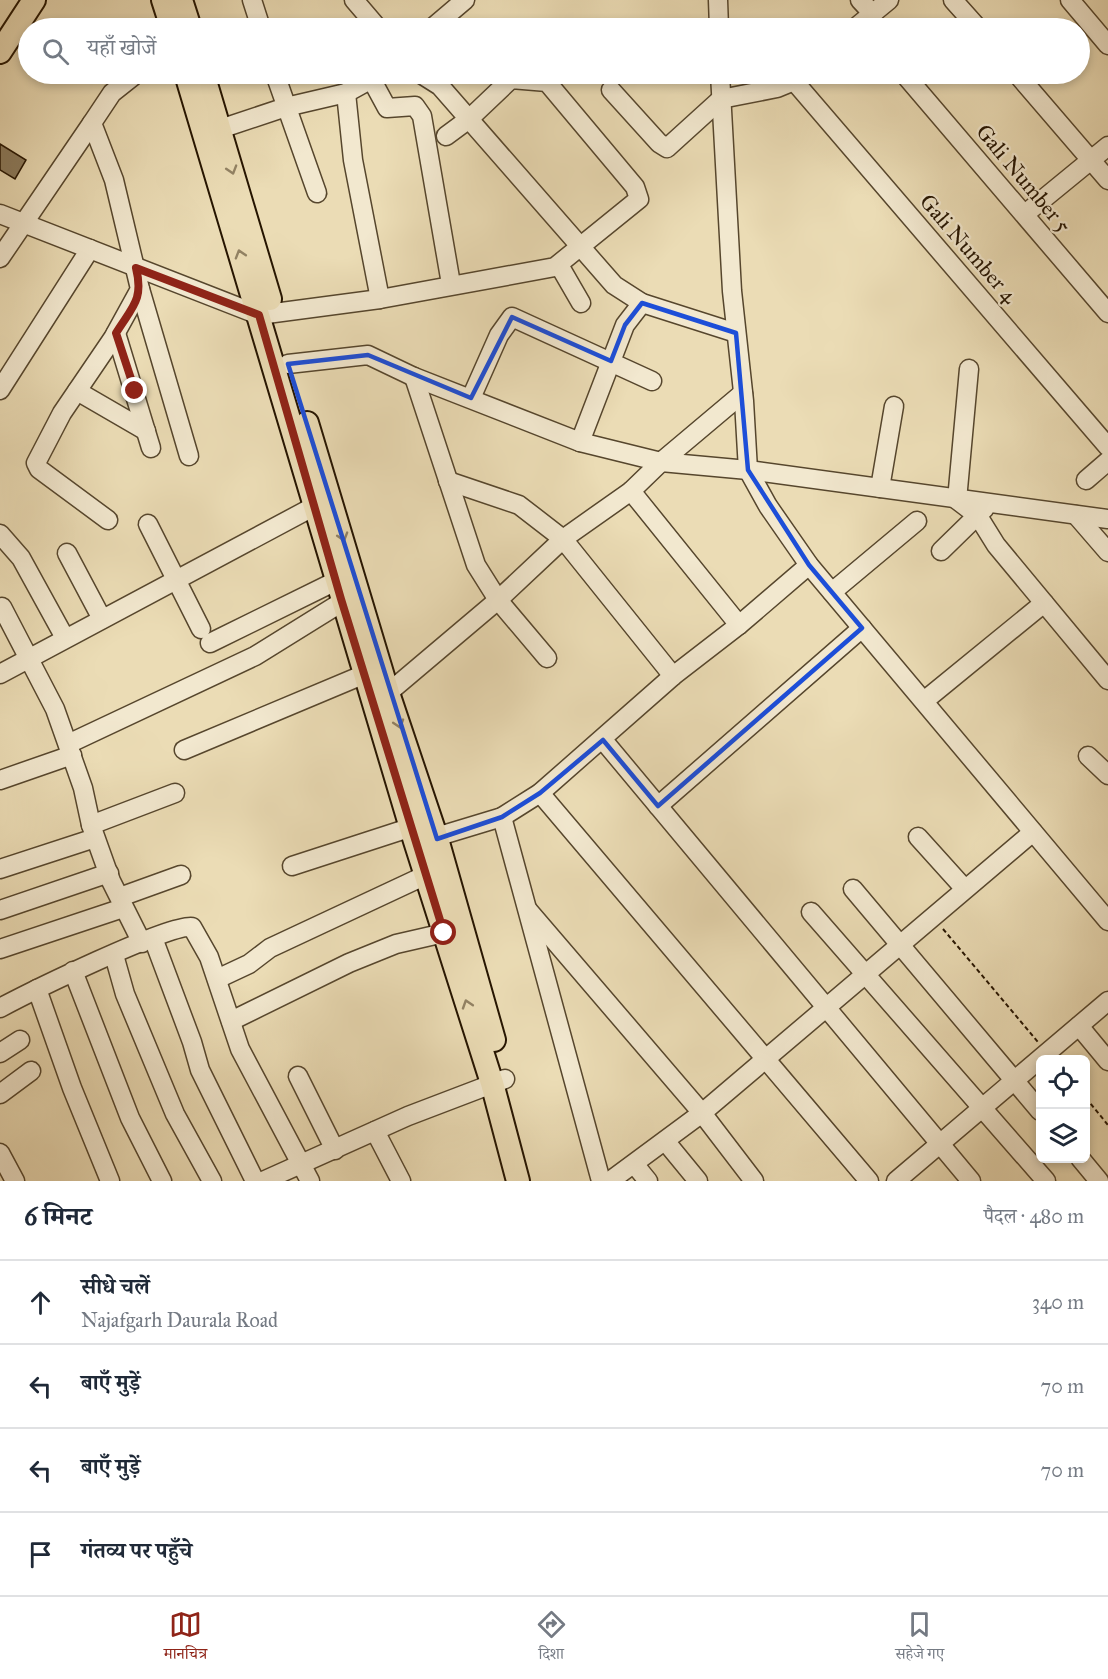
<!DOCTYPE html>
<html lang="hi">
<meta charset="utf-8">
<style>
body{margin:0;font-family:"IM FELL Great Primer","Noto Serif Devanagari",serif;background:#f6f6f7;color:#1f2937}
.controls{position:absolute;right:18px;bottom:18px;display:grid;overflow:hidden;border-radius:9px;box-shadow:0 3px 9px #0003}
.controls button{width:54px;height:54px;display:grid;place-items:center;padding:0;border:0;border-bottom:2px solid #e0e1e3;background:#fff;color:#1f2937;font:30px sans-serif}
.stop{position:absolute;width:18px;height:18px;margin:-14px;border:4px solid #8f2418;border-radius:50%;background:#fff}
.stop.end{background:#8f2418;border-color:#fff;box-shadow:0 2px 6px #0008}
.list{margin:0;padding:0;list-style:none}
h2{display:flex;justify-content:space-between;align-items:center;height:78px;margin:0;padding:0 24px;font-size:26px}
h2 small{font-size:20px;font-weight:400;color:#747a83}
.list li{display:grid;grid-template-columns:39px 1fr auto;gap:18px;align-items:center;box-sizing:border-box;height:84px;padding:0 24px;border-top:2px solid #e0e1e3}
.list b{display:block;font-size:22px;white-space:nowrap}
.list p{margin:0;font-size:20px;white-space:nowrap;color:#747a83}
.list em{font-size:20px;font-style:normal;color:#747a83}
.icon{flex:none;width:33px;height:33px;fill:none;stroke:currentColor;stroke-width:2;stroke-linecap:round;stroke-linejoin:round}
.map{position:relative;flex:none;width:1108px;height:1181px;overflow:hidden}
.search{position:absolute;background:#fff;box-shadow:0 3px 9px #0003;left:18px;right:18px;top:18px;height:66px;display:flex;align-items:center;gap:15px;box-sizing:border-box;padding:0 21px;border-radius:33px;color:#747a83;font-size:22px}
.sheet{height:414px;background:#fff}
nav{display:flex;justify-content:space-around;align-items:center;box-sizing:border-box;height:84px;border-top:2px solid #e0e1e3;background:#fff;font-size:16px;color:#747a83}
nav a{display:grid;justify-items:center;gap:3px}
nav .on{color:#8f2418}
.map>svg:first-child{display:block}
.building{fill:#8c7c5e;stroke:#251400;stroke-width:1.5}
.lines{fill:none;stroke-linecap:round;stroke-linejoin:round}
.minor-casing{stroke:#56462d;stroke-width:21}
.major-casing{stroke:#251400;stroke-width:26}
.path{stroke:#251400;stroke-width:2;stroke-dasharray:4.5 3;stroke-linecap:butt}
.minor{stroke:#f2e8cf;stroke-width:18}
.major{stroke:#ebdcb5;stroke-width:22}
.oneway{stroke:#928264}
.route{stroke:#8f2418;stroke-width:8}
.marked{fill:none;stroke:#1d4ed8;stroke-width:4.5;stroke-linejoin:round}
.labels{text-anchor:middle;stroke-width:4.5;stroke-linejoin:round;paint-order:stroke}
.street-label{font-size:22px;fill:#251400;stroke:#f2e8cf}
</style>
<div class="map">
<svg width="1108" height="1181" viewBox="0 0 1108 1181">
<rect width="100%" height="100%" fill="#ebdcb5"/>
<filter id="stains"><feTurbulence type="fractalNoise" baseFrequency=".00333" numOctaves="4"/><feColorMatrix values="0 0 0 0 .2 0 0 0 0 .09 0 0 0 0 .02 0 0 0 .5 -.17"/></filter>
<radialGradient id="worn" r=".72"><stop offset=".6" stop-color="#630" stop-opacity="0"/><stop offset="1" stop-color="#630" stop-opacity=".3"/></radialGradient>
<path class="building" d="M0 144 26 160 15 179 0 170Z"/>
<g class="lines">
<g class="minor-casing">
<g id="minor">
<path d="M252 0 261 28"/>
<path d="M354 0 378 28"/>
<path d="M718 0 719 28"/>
<path d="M860 0 873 14"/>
<path d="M953 0 978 28"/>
<path d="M1070 0 1108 45"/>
<path d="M432 28 465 0"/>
<path d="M855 28 889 0"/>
<path d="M275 74 317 193"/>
<path d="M378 74 375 77 374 84 387 108 415 106 422 116 451 284"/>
<path d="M421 74 440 86 614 285 642 303 736 333"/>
<path d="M720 74 732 291 744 401 748 470 768 506 809 565 1108 921"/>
<path d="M904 74 1108 313"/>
<path d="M1017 74 1108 180"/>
<path d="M794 81 1108 447"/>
<path d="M611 90 659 143 667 148 721 99 777 88 794 81 803 74"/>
<path d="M346 93 353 160 380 299"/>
<path d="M220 129 286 107 346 93 375 77"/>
<path d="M0 214 259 315 380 299 555 267 639 199 635 187 547 82 511 79 469 119 446 136"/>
<path d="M1025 214 1108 146"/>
<path d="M0 258 92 123"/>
<path d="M559 265 581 303"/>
<path d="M140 289 189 456"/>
<path d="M116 333 151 448"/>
<path d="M288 364 368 355 414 377 580 442 661 462 748 470 1108 519"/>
<path d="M969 369 957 500 978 516 996 545 1108 680"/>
<path d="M414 377 476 565 498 600 547 658"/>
<path d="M0 390 90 249"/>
<path d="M77 391 146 431"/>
<path d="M471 398 499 335 512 317 652 381"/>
<path d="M580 442 625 325 642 303"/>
<path d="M1086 480 1108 461"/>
<path d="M448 481 519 505 563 539 673 676"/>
<path d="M880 488 894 406"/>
<path d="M631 491 739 625"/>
<path d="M1076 515 1108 552"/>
<path d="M108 520 39 469 36 463 62 413 113 338 140 289 114 180 92 123 112 93 136 74"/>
<path d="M148 524 201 629"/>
<path d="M0 534 21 558 65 638"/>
<path d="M941 551 985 508"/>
<path d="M67 553 102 619"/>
<path d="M832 592 917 521"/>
<path d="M2 607 55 709 83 788 91 825 111 881 142 943"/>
<path d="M210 643 336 581"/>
<path d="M0 674 326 500"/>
<path d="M388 693 498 600 563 539 631 491 661 462 743 393"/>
<path d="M924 701 1044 603"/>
<path d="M603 740 971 1181"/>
<path d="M68 744 255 656 342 602"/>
<path d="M184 750 365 674"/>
<path d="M1088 756 1108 775"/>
<path d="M0 780 72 755"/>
<path d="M540 793 869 1181"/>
<path d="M658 806 862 628"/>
<path d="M502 817 601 1181"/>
<path d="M91 825 175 793"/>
<path d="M918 837 964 888"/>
<path d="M426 840 502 817 540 793 673 676 739 625 809 565"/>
<path d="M292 866 412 827"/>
<path d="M0 869 95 838"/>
<path d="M853 889 1040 1111"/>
<path d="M120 897 181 875"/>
<path d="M0 910 109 873"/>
<path d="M528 910 702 1113 754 1181"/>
<path d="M811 912 1046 1181"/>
<path d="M153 938 192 1042 200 1070 255 1181"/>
<path d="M0 949 123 908"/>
<path d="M114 955 125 994 175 1114 212 1181"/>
<path d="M73 971 130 1118 162 1181"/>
<path d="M217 979 249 964 270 948 426 875"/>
<path d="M37 989 72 1088 110 1181"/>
<path d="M0 1008C28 993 170 923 192 927L209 957 240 1049 310 1181"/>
<path d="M231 1021 349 963 396 944 444 933"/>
<path d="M1079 1026 1108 1061"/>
<path d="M0 1053 20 1040"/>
<path d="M298 1076 335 1150"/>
<path d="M0 1094 31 1071"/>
<path d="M375 1131 401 1181"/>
<path d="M666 1142 698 1181"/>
<path d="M0 1153 15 1181"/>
<path d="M1080 1158 1099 1181"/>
<path d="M635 1165 648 1181"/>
<path d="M263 1181 408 1116 505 1079"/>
<path d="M610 1181 702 1113 1033 832"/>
<path d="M896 1181 1108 1001"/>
</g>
</g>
<g class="major-casing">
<g id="major">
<path d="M163 0 172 28"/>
<path d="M181 0 190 28"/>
<path d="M0 52 34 0"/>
<path d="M186 74 415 841 492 1083 518 1181"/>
<path d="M203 74 270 299"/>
<path d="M307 423 388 693 437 839 494 1040"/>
</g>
</g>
<g class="path">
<path d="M943 929 1038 1042"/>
<path d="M1086 1098 1108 1125"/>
</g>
<use href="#minor" class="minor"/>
<use href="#major" class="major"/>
</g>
<defs><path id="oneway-chevron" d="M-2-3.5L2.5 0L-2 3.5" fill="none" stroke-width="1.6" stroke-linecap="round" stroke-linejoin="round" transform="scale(1.5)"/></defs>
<g class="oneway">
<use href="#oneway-chevron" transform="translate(232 170) rotate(73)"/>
<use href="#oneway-chevron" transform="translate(240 254) rotate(-107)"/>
<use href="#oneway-chevron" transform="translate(343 537) rotate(73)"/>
<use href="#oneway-chevron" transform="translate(399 724) rotate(72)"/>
<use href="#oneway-chevron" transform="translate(467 1004) rotate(-108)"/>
</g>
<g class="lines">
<path class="route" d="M135 391 116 333C132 307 144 300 136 268L259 315 341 599 444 933"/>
</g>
<path class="marked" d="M642 303 736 333 748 470 809 565 862 628 658 806 603 740 540 793 502 817 437 839 288 364 368 355 471 398 512 317 611 361 625 325Z"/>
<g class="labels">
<g class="street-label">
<text transform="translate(1024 178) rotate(50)" y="8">Gali Number 5</text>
<text transform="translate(969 248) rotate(49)" y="8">Gali Number 4</text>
</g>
</g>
<rect width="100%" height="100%" filter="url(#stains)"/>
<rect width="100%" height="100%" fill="url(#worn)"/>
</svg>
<div class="controls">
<button><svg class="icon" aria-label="locate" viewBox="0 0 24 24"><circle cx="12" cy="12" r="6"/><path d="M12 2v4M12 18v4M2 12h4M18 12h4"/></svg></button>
<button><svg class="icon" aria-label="layers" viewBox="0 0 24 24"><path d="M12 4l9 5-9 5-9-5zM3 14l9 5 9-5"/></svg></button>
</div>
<div class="stop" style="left:444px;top:933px"></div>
<div class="stop end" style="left:135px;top:391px"></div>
<div class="search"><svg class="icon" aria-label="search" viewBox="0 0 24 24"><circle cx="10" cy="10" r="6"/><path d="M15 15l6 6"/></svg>यहाँ खोजें</div>
</div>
<section class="sheet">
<h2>6 मिनट<small>पैदल · 480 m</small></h2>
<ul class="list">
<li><svg class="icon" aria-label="ahead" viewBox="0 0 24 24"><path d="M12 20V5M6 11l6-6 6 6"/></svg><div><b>सीधे चलें</b><p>Najafgarh Daurala Road</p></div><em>340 m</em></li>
<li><svg class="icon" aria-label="left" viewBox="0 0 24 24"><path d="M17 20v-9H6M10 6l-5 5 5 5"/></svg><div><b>बाएँ मुड़ें</b></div><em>70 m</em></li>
<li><svg class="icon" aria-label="left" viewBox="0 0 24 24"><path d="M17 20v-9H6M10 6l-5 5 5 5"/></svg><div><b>बाएँ मुड़ें</b></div><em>70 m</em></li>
<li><svg class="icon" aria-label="arrive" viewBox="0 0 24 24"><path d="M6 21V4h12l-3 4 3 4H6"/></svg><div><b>गंतव्य पर पहुँचे</b></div></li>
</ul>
</section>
<nav>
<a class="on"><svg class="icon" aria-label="map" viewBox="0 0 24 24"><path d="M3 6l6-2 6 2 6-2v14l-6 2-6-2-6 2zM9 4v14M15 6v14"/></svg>मानचित्र</a>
<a><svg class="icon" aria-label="directions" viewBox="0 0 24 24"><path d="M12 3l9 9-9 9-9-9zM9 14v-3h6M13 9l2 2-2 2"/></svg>दिशा</a>
<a><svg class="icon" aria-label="saved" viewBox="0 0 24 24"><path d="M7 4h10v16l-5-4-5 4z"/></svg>सहेजे गए</a>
</nav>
